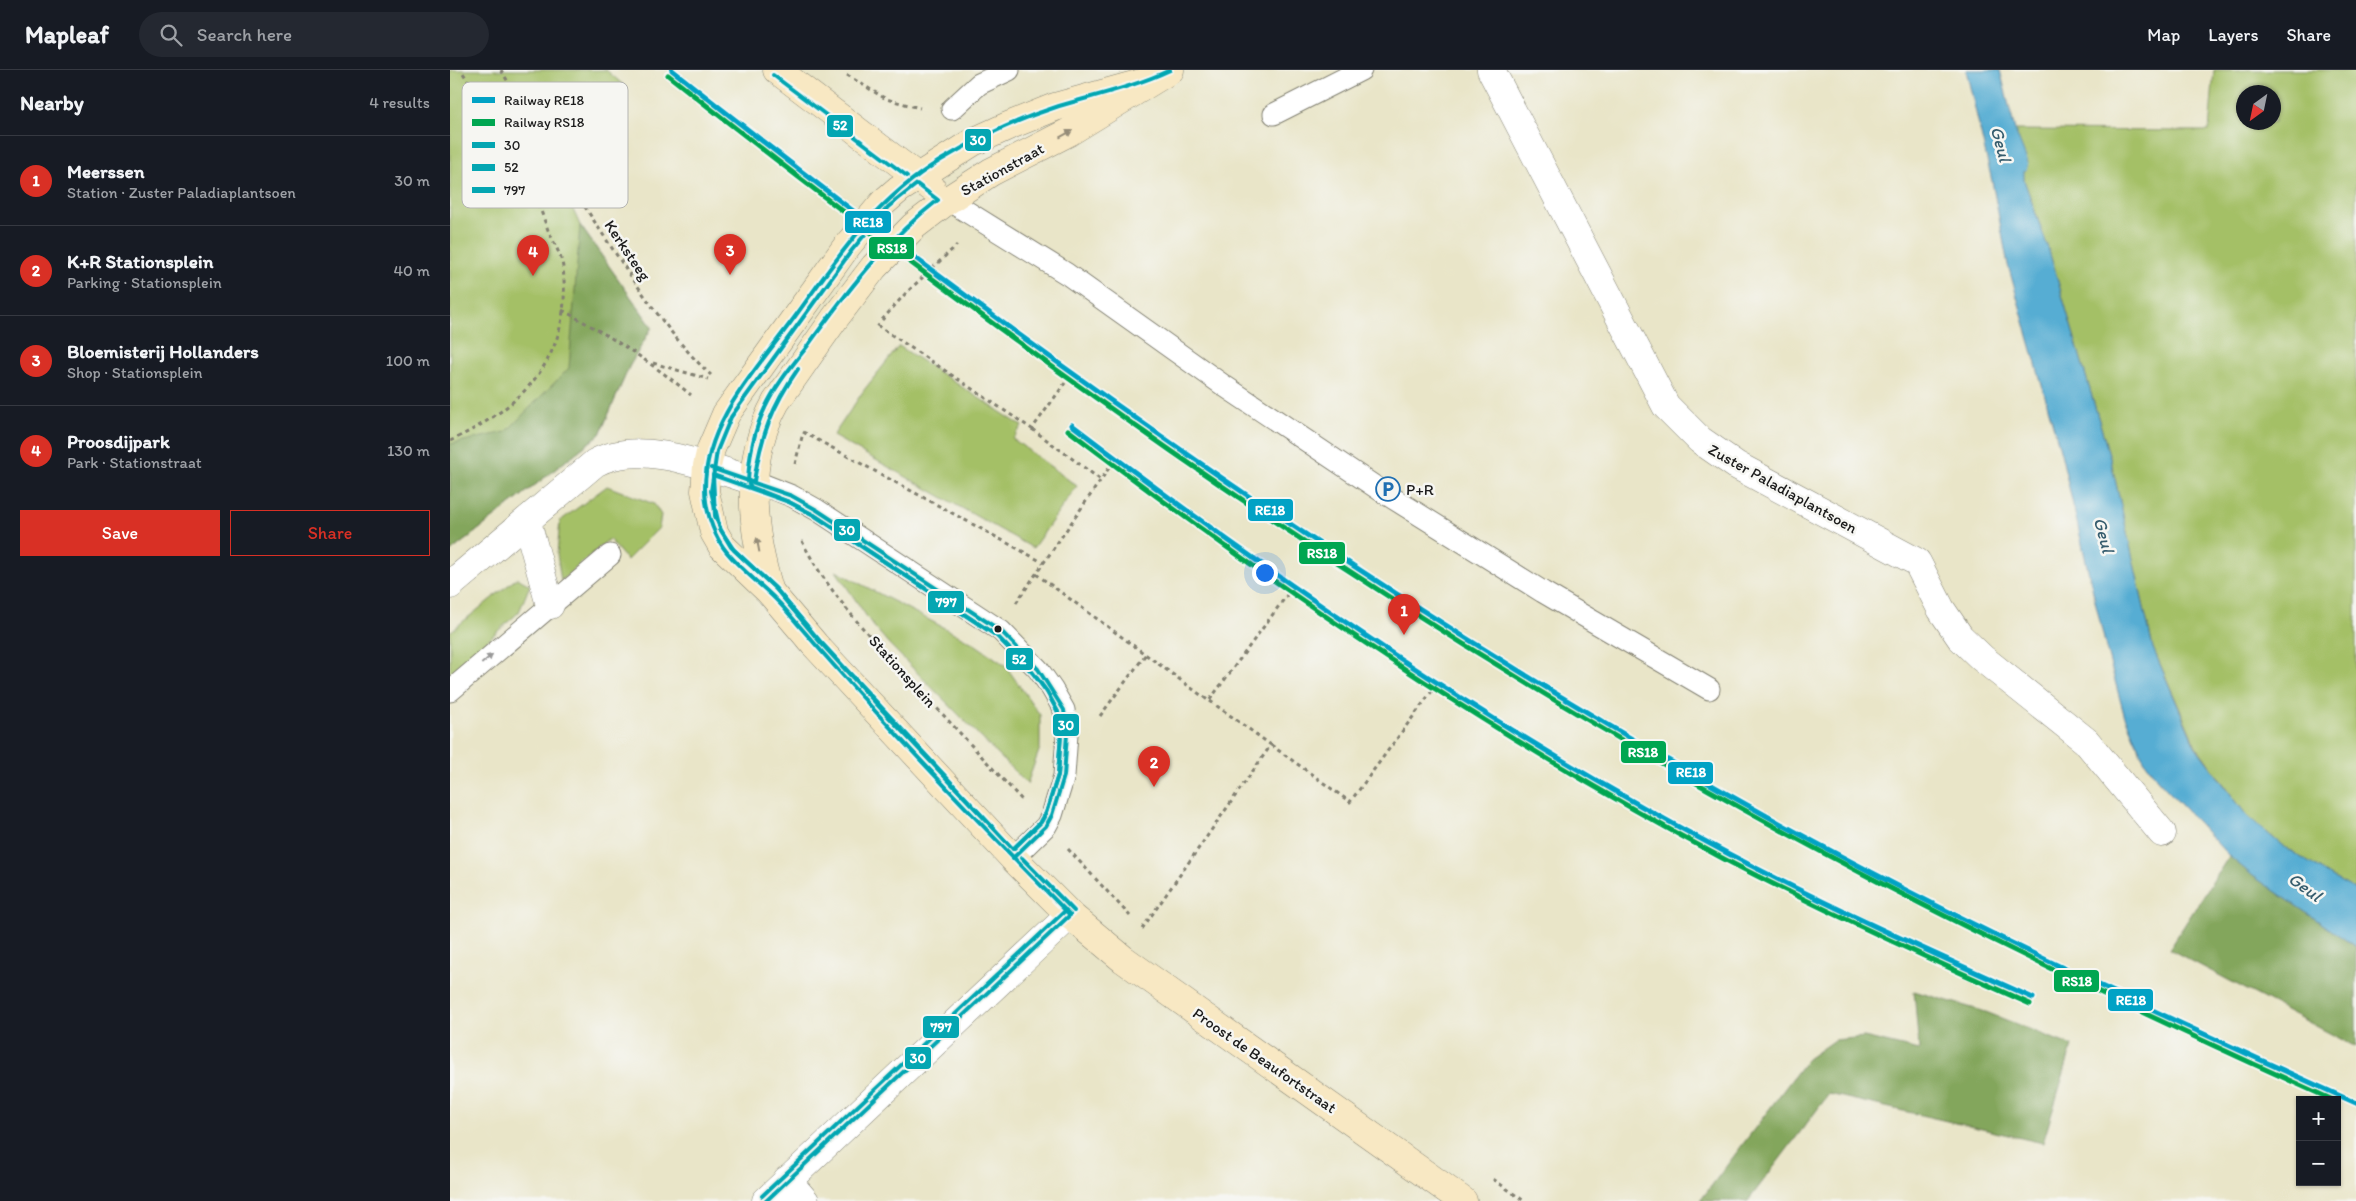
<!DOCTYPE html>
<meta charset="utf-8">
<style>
body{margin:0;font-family:Itim,sans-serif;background:#242831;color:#f1f3f6}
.controls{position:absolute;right:15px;bottom:15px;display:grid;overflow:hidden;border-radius:0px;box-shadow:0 1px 4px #0004}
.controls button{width:45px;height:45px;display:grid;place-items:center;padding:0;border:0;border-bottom:1px solid #363941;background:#171b24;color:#f1f3f6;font:25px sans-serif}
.compass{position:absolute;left:1786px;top:15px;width:45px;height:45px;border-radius:50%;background:#171b24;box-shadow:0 1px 4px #0004;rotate:213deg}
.you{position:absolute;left:814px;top:502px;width:18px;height:18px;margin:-12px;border:4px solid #fff;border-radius:50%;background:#1a73e8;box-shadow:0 0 0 8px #1a73e833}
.badge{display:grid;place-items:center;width:32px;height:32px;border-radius:50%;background:#d93025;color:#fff;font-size:16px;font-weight:700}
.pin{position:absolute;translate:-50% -41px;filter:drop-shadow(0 1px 2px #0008)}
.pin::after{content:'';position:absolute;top:26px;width:18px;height:15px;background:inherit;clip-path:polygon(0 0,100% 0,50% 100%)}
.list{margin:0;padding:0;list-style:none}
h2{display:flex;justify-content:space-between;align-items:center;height:65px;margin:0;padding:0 20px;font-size:21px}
h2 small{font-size:16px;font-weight:400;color:#9ea1a6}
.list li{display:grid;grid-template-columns:32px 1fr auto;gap:15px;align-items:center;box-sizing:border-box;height:90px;padding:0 20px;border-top:1px solid #363941}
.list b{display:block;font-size:19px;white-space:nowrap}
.list p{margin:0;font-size:16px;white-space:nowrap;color:#9ea1a6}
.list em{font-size:16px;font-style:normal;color:#9ea1a6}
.actions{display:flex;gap:10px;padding:15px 20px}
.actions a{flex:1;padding:11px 0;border:1px solid #d93025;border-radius:0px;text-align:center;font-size:18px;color:#d93025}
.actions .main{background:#d93025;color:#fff}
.icon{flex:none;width:28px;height:28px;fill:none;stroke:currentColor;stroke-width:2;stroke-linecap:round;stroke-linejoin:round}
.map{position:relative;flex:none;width:1906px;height:1131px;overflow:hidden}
header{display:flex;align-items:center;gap:30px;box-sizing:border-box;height:70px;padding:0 25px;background:#171b24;border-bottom:1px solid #363941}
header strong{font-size:24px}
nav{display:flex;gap:28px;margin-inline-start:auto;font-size:18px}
.search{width:350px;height:45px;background:#242831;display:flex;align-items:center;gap:12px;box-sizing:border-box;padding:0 18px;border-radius:28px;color:#9ea1a6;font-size:19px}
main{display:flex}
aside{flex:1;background:#171b24}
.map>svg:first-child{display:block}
.green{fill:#a4c066;stroke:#606e41;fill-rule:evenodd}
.forest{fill:#83a65b;stroke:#50613c}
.water{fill:#56add3;stroke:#396478}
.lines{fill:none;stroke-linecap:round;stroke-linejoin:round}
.lane-casing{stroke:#828072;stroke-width:23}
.street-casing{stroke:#828072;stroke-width:29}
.secondary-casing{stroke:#828072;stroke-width:29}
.path{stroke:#828072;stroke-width:3;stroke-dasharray:4 4;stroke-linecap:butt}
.lane{stroke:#fff;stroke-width:21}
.street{stroke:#fff;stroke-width:28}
.secondary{stroke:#f8e8c3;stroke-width:28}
.bus-1-casing{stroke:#f6f6f2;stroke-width:8}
.bus-2-casing{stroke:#f6f6f2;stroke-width:8}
.bus-3-casing{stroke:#f6f6f2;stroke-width:8}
.bus-1{stroke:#04a6b2;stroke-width:4}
.bus-2{stroke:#04a6b2;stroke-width:4}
.bus-3{stroke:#04a6b2;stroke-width:4}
.rail-1-casing{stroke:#f6f6f2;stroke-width:9}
.rail-2-casing{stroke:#f6f6f2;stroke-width:9}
.rail-1{stroke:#01a2c5;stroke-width:5}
.rail-2{stroke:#00a651;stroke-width:5}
.oneway{fill:#958c78}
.oneway2{fill:#999}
.bus-dot{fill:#1c1c1c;stroke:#f6f6f2;stroke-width:2}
.labels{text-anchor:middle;stroke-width:5;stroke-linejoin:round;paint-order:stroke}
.street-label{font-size:16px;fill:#1c1c1c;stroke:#f6f6f2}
.poi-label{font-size:16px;fill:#1c1c1c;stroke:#f6f6f2;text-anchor:start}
.water-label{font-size:18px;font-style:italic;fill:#365d6e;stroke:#f6f6f2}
.key{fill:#f6f6f2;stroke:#b5b5b2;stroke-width:1}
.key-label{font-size:14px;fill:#1c1c1c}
.line-badge{stroke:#f6f6f2;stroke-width:2}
.badge-label{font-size:14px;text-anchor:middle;font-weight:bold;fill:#fff}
</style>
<header>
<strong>Mapleaf</strong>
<div class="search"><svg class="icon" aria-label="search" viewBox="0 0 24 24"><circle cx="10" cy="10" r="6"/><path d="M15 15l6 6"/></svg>Search here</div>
<nav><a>Map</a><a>Layers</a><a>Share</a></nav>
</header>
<main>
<aside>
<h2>Nearby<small>4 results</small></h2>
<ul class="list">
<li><span class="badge">1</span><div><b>Meerssen</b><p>Station · Zuster Paladiaplantsoen</p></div><em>30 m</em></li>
<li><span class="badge">2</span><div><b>K+R Stationsplein</b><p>Parking · Stationsplein</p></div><em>40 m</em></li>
<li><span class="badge">3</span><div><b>Bloemisterij Hollanders</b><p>Shop · Stationsplein</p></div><em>100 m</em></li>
<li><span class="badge">4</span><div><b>Proosdijpark</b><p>Park · Stationstraat</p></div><em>130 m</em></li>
</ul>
<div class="actions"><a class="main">Save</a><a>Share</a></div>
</aside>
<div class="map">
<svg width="1906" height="1131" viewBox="0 0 1906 1131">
<rect width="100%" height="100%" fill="#f6f6f2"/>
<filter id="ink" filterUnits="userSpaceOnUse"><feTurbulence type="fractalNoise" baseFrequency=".02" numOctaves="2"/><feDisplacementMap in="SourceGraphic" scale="10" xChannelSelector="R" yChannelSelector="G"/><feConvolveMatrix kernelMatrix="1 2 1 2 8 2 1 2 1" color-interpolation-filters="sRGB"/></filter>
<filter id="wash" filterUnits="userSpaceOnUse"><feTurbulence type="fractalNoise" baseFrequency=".0096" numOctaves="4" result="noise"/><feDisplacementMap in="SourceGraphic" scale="20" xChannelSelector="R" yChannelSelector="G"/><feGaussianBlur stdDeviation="1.12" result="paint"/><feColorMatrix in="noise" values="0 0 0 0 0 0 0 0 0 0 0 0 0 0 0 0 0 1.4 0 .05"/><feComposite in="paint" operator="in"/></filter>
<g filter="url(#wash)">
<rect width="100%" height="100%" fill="#e9e5c8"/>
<g class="green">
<path d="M0 0H156L177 18 104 98 130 155 202 257 179 297 150 364 0 482Z"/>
<path d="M1764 0H1906V820L1882 807 1833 776 1797 746 1746 676 1703 578 1661 391 1599 181 1574 110 1565 60 1759 61ZM1794 22H1824V52H1794Z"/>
<path d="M449 276 572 356 563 369 627 416 583 478 383 366 414 320Z"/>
<path d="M157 416 204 434 211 445 209 458 177 490 159 469 111 511 107 484 110 451Z"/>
<path d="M386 501 523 573 555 595 590 645V678L577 714 439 574 421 553Z"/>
<path d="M67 508 80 515 69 542 0 604V562Z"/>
</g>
<g class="forest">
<path d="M130 155 202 257 179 297 150 364 0 482V374L56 362 119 298Z"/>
<path d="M1779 786 1803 806 1906 877V977L1719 879Z"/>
<path d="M1464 921 1536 942 1622 976 1593 1073 1379 1024 1298 1131H1250L1357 989 1384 970 1414 967 1469 980Z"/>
</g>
<path class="water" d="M1516 0H1550L1565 60 1578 93 1576 100 1574 101V110L1599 181 1661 391 1703 578 1745 676 1797 746 1833 776 1882 807 1906 820V877L1803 806 1779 786 1707 709 1694 690 1674 644 1656 578 1611 383 1558 195 1542 111Z"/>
</g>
<g filter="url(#ink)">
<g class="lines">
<g class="lane-casing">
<g id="lane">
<path d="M502 39 529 14 559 0"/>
<path d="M824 44 911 0"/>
<path d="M498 130 617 204 773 315 933 422 1093 522 1259 619"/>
<path d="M304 411 342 426 367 440 551 561 588 599 602 619 614 640 617 664 614 706 602 745 596 756 563 788"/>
<path d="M0 621 160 485"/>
</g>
</g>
<g class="street-casing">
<g id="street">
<path d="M1041 0 1216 336 1250 370 1286 395 1467 492 1491 539 1510 567 1532 588 1636 671 1712 763"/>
<path d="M77 452 100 535"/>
<path d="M0 515 145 393C189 368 259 397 304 411"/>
<path d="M337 1110 355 1131"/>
<path d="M316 1131 620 845"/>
</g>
</g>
<g class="secondary-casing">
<g id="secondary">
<path d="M327 0 481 117"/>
<path d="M702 10 605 37 558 56 523 72 449 119 434 132 397 176 276 344 261 379 257 396 255 421 264 462 272 476 320 522 365 575 563 788 620 845 673 889 1013 1131"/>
<path d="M320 522C301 460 293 391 326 332L385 248 424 197 464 156 498 130 541 102 619 62 720 0"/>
</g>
</g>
<g class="path">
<path d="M51 0C89 64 128 128 170 190 198 231 224 271 261 305"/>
<path d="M397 5 436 29 470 38"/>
<path d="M112 240C159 265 201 292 241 325"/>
<path d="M432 250 456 223 507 175"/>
<path d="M427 255 582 359 615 313"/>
<path d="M203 293 258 309"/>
<path d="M582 359 651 410"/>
<path d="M353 362 594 493"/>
<path d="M0 371C74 336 123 287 113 198 112 186 103 171 98 160 90 139 83 116 73 96 54 63 32 32 11 0"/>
<path d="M345 394 353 363"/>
<path d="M352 471C378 523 419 566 459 608 497 649 535 690 572 730"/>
<path d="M586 504 759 631 837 525"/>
<path d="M566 533 659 398"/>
<path d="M650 646 696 584"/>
<path d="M821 675 900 732 982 621"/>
<path d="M618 779 680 846"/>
<path d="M692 859 821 675 760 631"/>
<path d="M1043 1109 1074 1131"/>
</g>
<use href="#lane" class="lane"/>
<use href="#street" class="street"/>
<use href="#secondary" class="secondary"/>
<g class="bus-1-casing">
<g id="bus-1">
<path d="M261 398 342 426 367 440 551 561 588 599 614 640 617 664 614 706 602 745 596 756 563 788"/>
<path d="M304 411C311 366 322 336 348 299"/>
<path d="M620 845C522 746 424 644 334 538 315 516 289 500 273 477 262 461 255 438 255 418 255 353 305 301 341 252 387 189 423 131 491 90 528 68 568 49 609 36 646 25 684 17 720 0"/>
<path d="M316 1131 620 845"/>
</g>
</g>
<g class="bus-2-casing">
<g id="bus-2">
<path d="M323 5 457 106"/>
<path d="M467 114 488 130C435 171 395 224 356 278 341 297 325 316 315 338 304 360 299 388 298 412L301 417 339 432 364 445 547 566 583 603 597 622 608 642 611 664 608 705 596 743 591 752 563 779 370 571 325 518 284 480 270 459 261 421 267 381 281 347 402 180 438 137Z"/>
</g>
</g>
<g class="bus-3-casing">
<g id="bus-3">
<path d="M263 405 339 432 364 445 547 566 583 603 597 622 608 642 611 664 608 705 596 743 591 752 563 779 432 640 370 572 326 519 281 477 271 460 265 446Z"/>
<path d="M572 788 624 841"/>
<path d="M312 1126 616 840"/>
</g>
</g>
<use href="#bus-1" class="bus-1"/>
<use href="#bus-2" class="bus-2"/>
<use href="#bus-3" class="bus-3"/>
<g class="rail-1-casing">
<g id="rail-1">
<path d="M222 0C573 279 939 538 1333 755 1519 857 1712 946 1906 1033"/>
<path d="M622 355C830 513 1046 661 1277 783 1377 836 1480 882 1583 928"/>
</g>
</g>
<g class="rail-2-casing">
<g id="rail-2">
<path d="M218 5C548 267 890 512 1257 719 1460 834 1670 934 1883 1030"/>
<path d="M618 360C826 518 1043 666 1274 789 1374 841 1477 888 1580 934"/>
</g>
</g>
<use href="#rail-1" class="rail-1"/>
<use href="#rail-2" class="rail-2"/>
</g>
<defs><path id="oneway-solid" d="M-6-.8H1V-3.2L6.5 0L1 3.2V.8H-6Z" transform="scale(1.25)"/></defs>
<g class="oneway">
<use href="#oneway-solid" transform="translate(616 64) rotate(-29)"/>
<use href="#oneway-solid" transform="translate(308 475) rotate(-101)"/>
</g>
<use class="oneway2" href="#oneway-solid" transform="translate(37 589) rotate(-41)"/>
</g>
<defs>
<g id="parking-ring" transform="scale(1.25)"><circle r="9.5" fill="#f6f6f2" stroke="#1f6fb2" stroke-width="1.5"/><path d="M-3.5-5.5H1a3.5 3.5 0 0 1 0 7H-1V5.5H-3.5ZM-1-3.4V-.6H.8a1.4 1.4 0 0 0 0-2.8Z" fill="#1f6fb2"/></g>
</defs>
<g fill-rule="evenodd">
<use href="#parking-ring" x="938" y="419"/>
</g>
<circle class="bus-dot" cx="548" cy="559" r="4.5"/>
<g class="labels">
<g class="street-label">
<text transform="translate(552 99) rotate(-29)" y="6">Stationstraat</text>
<text transform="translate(178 180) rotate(56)" y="6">Kerksteeg</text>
<text transform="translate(1333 418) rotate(29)" y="6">Zuster Paladiaplantsoen</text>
<text transform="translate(453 601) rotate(48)" y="6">Stationsplein</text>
<text transform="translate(815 990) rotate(35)" y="6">Proost de Beaufortstraat</text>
</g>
<g class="poi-label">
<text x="956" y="425">P+R</text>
</g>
<g class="water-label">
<text transform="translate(1551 74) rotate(75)" y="6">Geul</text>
<text transform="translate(1654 465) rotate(75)" y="6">Geul</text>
<text transform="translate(1855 817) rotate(36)" y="6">Geul</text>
</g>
</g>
<rect x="12" y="12" width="166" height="126" rx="8" class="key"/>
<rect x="22" y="27" width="23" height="6" fill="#01a2c5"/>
<rect x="22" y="49" width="23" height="7" fill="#00a651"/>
<rect x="22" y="72" width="23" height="6" fill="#04a6b2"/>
<rect x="22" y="94" width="23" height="7" fill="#04a6b2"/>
<rect x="22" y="117" width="23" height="6" fill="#04a6b2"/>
<g class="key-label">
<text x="54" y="35">Railway RE18</text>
<text x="54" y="57">Railway RS18</text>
<text x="54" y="80">30</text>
<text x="54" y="102">52</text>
<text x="54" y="125">797</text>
</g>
<g class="line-badge">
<rect x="376" y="44" width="28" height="24" rx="5" fill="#04a6b2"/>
<rect x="514" y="58" width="28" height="24" rx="5" fill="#04a6b2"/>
<rect x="394" y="140" width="48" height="24" rx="5" fill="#01a2c5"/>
<rect x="418" y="166" width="47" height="24" rx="5" fill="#00a651"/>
<rect x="797" y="428" width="47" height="24" rx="5" fill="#01a2c5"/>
<rect x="383" y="448" width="28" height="24" rx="5" fill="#04a6b2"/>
<rect x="848" y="471" width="48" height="24" rx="5" fill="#00a651"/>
<rect x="477" y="520" width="38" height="24" rx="5" fill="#04a6b2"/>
<rect x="555" y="577" width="29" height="24" rx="5" fill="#04a6b2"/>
<rect x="602" y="643" width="28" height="24" rx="5" fill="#04a6b2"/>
<rect x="1170" y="670" width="47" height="24" rx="5" fill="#00a651"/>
<rect x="1217" y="691" width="47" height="24" rx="5" fill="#01a2c5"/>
<rect x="1603" y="899" width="47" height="24" rx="5" fill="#00a651"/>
<rect x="1657" y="918" width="47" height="24" rx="5" fill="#01a2c5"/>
<rect x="472" y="945" width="38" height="24" rx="5" fill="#04a6b2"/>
<rect x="454" y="976" width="28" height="24" rx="5" fill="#04a6b2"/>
</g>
<g class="badge-label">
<text x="390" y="60">52</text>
<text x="528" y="75">30</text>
<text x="418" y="157">RE18</text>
<text x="442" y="183">RS18</text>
<text x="820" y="445">RE18</text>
<text x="397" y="465">30</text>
<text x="872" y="488">RS18</text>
<text x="496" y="537">797</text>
<text x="569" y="594">52</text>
<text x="616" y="660">30</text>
<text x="1193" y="687">RS18</text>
<text x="1241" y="707">RE18</text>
<text x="1627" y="916">RS18</text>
<text x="1681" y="935">RE18</text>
<text x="491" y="962">797</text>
<text x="468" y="993">30</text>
</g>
</svg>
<div class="controls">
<button>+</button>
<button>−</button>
</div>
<svg class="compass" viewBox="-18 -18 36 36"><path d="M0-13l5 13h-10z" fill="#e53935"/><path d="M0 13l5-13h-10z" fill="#9ea1a6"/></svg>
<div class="you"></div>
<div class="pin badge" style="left:954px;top:565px">1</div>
<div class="pin badge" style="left:704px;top:717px">2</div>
<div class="pin badge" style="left:280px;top:205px">3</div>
<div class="pin badge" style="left:83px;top:206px">4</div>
</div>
</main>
